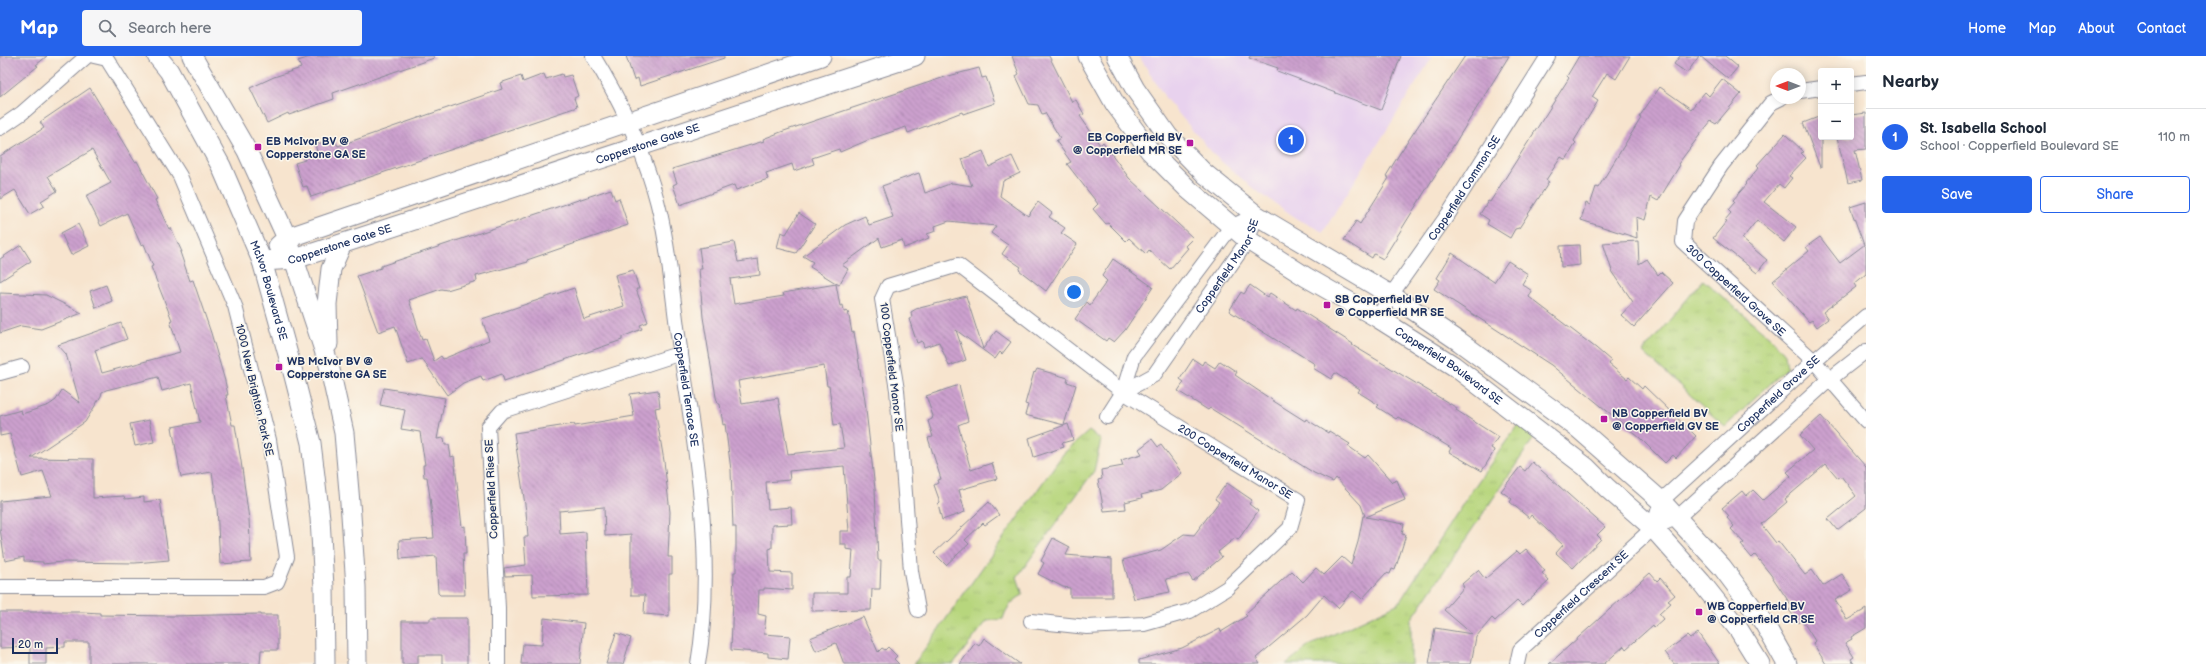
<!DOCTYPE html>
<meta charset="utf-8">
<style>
body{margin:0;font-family:"Balsamiq Sans",sans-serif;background:#f6f6f7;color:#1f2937}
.controls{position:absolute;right:12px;top:12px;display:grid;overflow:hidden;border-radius:4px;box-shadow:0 2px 10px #0003}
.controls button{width:36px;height:36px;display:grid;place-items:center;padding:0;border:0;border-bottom:1px solid #e0e1e3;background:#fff;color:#1f2937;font:20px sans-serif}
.compass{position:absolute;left:1770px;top:12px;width:36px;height:36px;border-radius:50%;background:#fff;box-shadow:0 2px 10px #0003;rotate:270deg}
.scale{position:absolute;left:12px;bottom:10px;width:46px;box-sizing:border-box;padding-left:4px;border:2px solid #1b2f5e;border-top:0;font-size:11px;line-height:14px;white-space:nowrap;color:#1b2f5e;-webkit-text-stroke:3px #fbf7ec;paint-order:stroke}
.you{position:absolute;left:1074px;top:236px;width:14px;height:14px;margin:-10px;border:3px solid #fff;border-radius:50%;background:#1a73e8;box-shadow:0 0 0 6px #1a73e833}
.badge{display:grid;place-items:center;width:26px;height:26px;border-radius:50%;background:#2563eb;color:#fff;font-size:13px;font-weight:700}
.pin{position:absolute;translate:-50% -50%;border:2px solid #fff;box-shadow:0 1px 4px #0006}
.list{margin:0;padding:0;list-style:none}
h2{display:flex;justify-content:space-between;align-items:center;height:52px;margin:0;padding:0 16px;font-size:17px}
h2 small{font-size:13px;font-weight:400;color:#747a83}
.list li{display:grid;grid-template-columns:26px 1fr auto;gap:12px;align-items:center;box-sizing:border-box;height:56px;padding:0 16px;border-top:1px solid #e0e1e3}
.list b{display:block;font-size:15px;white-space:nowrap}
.list p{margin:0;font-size:13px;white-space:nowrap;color:#747a83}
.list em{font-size:13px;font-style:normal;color:#747a83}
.actions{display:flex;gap:8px;padding:12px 16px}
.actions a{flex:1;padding:9px 0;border:1px solid #2563eb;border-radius:4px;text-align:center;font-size:14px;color:#2563eb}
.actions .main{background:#2563eb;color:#fff}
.icon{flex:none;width:22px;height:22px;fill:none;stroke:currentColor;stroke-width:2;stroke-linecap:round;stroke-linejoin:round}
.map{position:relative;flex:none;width:1866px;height:608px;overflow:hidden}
header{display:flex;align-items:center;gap:24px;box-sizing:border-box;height:56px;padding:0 20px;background:#2563eb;color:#fff}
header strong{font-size:19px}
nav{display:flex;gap:22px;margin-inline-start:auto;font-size:14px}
.search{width:280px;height:36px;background:#f6f6f7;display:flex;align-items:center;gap:10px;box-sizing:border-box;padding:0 14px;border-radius:4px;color:#747a83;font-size:15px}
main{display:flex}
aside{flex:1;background:#fff}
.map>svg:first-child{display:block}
.built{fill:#e8d2ee}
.park{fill:url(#park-tufts);stroke:#69826e}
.building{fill:url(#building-back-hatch);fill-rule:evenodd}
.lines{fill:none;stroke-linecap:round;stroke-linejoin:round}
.street-casing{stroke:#898a96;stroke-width:16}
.secondary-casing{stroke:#898a96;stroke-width:21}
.street{stroke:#fff;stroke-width:14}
.secondary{stroke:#fff;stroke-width:19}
.poi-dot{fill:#b5179e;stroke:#fbf7ec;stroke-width:1.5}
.labels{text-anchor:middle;stroke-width:3;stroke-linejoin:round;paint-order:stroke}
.poi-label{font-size:11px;font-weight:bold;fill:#1b2f5e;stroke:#fbf7ec;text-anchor:start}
.street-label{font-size:11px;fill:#1b2f5e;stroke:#fbf7ec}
</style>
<header>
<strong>Map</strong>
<div class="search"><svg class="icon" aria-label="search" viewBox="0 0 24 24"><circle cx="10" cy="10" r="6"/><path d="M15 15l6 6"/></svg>Search here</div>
<nav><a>Home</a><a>Map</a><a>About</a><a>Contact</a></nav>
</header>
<main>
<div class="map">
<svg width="1866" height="608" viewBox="0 0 1866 608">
<defs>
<pattern id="park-tufts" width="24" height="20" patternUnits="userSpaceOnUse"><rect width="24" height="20" fill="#b7d67d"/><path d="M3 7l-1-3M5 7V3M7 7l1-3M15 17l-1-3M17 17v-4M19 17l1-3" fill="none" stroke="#9db86e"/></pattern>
<pattern id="building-back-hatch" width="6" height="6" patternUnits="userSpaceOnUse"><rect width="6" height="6" fill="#cca0ce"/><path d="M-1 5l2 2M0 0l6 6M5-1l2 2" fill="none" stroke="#a583aa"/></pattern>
</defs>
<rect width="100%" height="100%" fill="#fbf7ec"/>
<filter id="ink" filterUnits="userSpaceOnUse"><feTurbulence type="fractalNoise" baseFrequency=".025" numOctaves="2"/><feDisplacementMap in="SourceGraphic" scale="8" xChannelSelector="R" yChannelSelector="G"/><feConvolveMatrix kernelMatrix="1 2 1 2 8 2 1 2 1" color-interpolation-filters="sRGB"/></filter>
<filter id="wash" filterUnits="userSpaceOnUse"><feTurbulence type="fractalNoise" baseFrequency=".012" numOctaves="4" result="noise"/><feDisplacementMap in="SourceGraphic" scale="16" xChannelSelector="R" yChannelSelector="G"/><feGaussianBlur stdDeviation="0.9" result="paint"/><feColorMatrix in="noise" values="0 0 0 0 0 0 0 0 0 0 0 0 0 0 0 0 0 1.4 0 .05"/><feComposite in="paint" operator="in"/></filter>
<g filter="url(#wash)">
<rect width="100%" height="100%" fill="#f7e4ce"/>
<path class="built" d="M1139 0H1433L1323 176 1298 163 1254 133 1216 101 1166 43Z"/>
<g class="park">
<path d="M1703 224 1773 284 1785 298 1787 312 1725 371 1643 296Z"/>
<path d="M1519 367 1536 379 1411 564V608H1286L1309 590 1399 547 1468 440Z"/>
<path d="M1089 375 1101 384 1094 415 1017 521 1023 539C1013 544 1006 552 1003 563L987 565 953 608H914L1063 398Z"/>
</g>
<g id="blocks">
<g class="building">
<path d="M0 0H47L36 9 38 10 0 41Z"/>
<path d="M313 0H434V2L333 37 334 43 289 59 288 57 267 67 250 32 274 21 301 12 298 5Z"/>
<path d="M626 0H724V2L640 30 638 22 634 24Z"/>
<path d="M1012 0H1049L1072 46 1076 44 1084 58 1080 60 1100 89 1103 86 1129 122 1193 182 1185 190 1188 192 1170 213 1149 194 1146 198 1129 182 1126 185 1108 167 1106 168 1093 153 1098 148 1067 108 1071 106 1056 85 1060 82 1045 57 1042 58 1038 49 1029 48 1016 20 1019 18Z"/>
<path d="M1250 0H1401L1381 54 1277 15 1278 12 1249 2Z"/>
<path d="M1465 0H1509L1383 203 1374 198 1372 202 1344 184 1356 165 1360 168 1389 122 1386 120 1400 97Z"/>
<path d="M1579 0H1630L1616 23 1607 17 1592 41 1598 45 1574 85 1576 87 1566 104 1561 101 1546 124 1549 126 1538 143 1519 172 1515 173 1510 182 1487 168 1489 164 1480 158 1488 145 1490 146 1569 22 1567 20Z"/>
<path d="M1680 0H1699L1687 17 1674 8Z"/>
<path d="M1700 0H1725L1738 11 1728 23Z"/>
<path d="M979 12 982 22 986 21 995 47 963 58 962 56 908 77 906 71 873 82 840 96 839 93 812 102 814 108 794 115 792 108 766 117 768 123 736 134 734 129 680 149 673 129 677 127 672 113 764 85 763 83 781 76 945 21Z"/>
<path d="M544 18 546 23 562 18 563 21 571 19 578 40 574 42 577 51 311 141 307 130 303 131 295 107 305 104 304 100 317 95 315 89 334 82 338 90 502 33 500 27 521 20 523 26Z"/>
<path d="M1722 23 1741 38 1716 68 1711 65 1699 80 1678 108 1680 109 1658 145 1651 141 1645 164 1636 161 1637 182 1581 164 1586 147 1590 149 1596 131 1598 132 1641 62 1639 61 1660 31 1691 53 1705 36 1709 40Z"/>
<path d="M90 32 135 106 137 105 157 143 155 144 169 173 171 172 182 196H180L190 225 193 224 211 277 225 325 228 339H226L232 369H235L241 405 249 463 251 506 220 508 217 450 212 416 181 421 172 371 200 366 191 327 162 335 158 321 106 334 102 336 101 340 85 366 31 402 93 403V442L124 440 125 443 144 441V446L160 444 169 504 135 507 62 506 43 508V506L24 505V501L5 505 0 473V445L52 440 43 415 22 421 10 378 0 380V360L21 354 22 358 49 349 56 344 62 334 80 347 66 298 58 289 121 267 127 283 95 294 102 317 180 296 170 265 172 264 151 211 153 210 144 188 141 189 127 157 101 170 86 140 111 127 92 94 48 120 57 135 41 145 44 150 30 158 15 134 0 143V100L44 72 40 66Z"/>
<path d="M1866 57V93L1855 94 1862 124 1848 127 1837 81H1851V59Z"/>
<path d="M1821 60V111H1820L1803 67Z"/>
<path d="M1785 78 1804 96 1801 97 1806 102 1789 120 1792 122 1784 132 1779 128 1764 146 1796 171 1784 186 1757 164 1742 183 1767 204 1757 217 1713 182 1726 166 1725 164 1731 157 1728 154 1735 146 1733 144 1747 128 1746 127 1759 111 1757 109Z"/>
<path d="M983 95 989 111 1012 100 1020 117 1003 125 1000 140 1028 160 1038 146 1052 157 1049 161 1065 172 1061 177 1077 188 1046 235 1019 214 1021 211 1002 198 1008 189 991 177 996 170 949 165 935 170 936 175 927 178 929 182 904 192 902 184 882 191 879 182 842 209 848 213 839 229 810 211 813 206 803 200 845 169 865 160 869 169 893 161 882 130 919 117 925 137 952 127 972 130 962 103Z"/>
<path d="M611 133 615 144 619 142 628 169 527 204 528 206 476 220 477 225 447 234 441 233 409 244 422 284 426 283 434 305 441 300 443 303 489 284 482 263 574 232 584 263 624 250 615 219 633 214 639 233H636L648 266 640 269 642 273 622 281V284L504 325 502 318 483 325 481 320 463 327 447 339 422 303 408 308 395 270 378 276 357 220 381 212V210Z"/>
<path d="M1866 146V218L1854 228 1856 231 1823 256 1828 263 1817 271 1812 264 1809 266 1773 225 1809 195 1806 191 1820 181 1840 207 1864 189 1850 151Z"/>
<path d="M799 157 815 168 796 197 777 192 781 176 786 178Z"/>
<path d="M78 168 89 190 71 199 61 177Z"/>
<path d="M1638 185 1639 208 1647 203 1658 219 1661 216 1673 227 1634 271 1621 259 1633 246 1612 215 1603 187Z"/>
<path d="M734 186 738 206 758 203 760 219 730 223 734 248 784 240 783 237 836 228 840 250 843 249 844 256 848 255 852 277 854 276 865 345 875 433 878 504H881L880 533H872L871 554 812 555V537H847V521H851L853 494 846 493V488H840V475H849L844 410 789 415 790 424 766 426 768 453 791 451 792 468 772 469V492L769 493 770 516 792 517V534L764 532V534H759L758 558 766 560 764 578 790 580 788 603 768 601V597L731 594 734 516H736V471H733L731 414 725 368 723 369 720 348H718L716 341 703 261 699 213H702L699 192ZM824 310 827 330H829L834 369 840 368 844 392 788 398 778 342 742 348 738 325Z"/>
<path d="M21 189 31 205 0 225V203Z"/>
<path d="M1579 189 1580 209 1561 211 1560 190Z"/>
<path d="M1452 197 1494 226 1508 205 1528 218 1522 228 1532 235 1529 241 1596 292 1611 305 1609 308 1627 323 1629 321 1642 333 1644 330 1696 380 1676 402 1673 399 1665 407 1640 382 1551 309 1434 233 1440 224 1437 222Z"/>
<path d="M1113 203 1153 231 1125 274 1114 286 1108 282 1106 285 1075 263 1087 246 1090 249 1107 225 1102 220Z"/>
<path d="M106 229 112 245 96 252 90 235Z"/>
<path d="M1250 229 1267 241 1270 237 1296 254 1297 252 1353 288 1352 289 1457 352 1456 354 1498 381 1491 392 1494 394 1493 397 1482 415 1449 396 1451 392 1420 373 1398 361 1396 363 1377 351 1379 349 1358 336 1360 333 1335 317 1331 323 1313 312 1315 308 1229 255 1241 236 1244 238Z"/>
<path d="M0 237 46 239 82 257 41 273 21 270 0 277Z"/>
<path d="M966 240 983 293 996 275 1011 286 1002 298 1000 296 995 303 956 274 966 304 949 310 939 286 924 291 922 285 917 287 909 263 912 262 911 256 916 253Z"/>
<path d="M1193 303 1202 309 1204 305 1215 312 1220 305 1237 316 1235 319 1275 346 1305 365 1306 363 1328 377 1329 375 1350 388 1348 390 1365 402 1368 399 1392 426 1397 424 1405 444 1366 461 1404 468 1402 478 1406 479 1395 514 1392 513 1390 518 1386 517 1362 543 1353 535 1338 552 1324 539 1307 559 1256 602 1260 608H1139V604L1182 592 1220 573 1221 576 1247 560 1245 558 1292 515 1303 526 1316 512 1324 519 1342 501 1351 509 1358 486 1363 460H1365L1361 449 1336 422 1333 426 1314 417 1210 352 1208 354 1178 335 1184 326 1180 323Z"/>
<path d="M1037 313 1068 322 1067 326 1076 329 1064 369 1025 359 1028 349 1025 348 1034 316 1035 317Z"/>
<path d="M959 329 968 365 958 369 971 414 992 407 997 423 959 434 965 456 942 464 938 448 940 446 934 429 938 427 937 424 941 423 928 382 933 381 928 365 932 363 933 360 926 340Z"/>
<path d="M384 332 445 342 437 383 444 382 445 389H449L451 401 454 400 462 471 465 470 466 498H463L465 539H440L438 537 436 500 400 503 399 484 434 482 430 441 427 421H424L423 409H425L420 376 401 373 405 354 380 349Z"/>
<path d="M658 334 660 351 655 352 664 405 670 456 668 501H672V518H669V560L644 558 645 539H631V478L605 480 604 451 559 455 560 478 586 476 588 539 533 540 532 519 505 520 504 512 526 509 524 481H528L526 455 514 377 574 368 575 370 634 360 630 338Z"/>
<path d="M1821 360 1866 411V452L1837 474 1828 463 1856 440 1841 420 1838 422 1826 408 1785 443 1787 446 1761 468 1776 487 1778 485 1805 519 1812 514 1823 530 1842 518 1852 534 1835 544 1847 564 1866 553V572L1851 581 1852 583 1845 587 1854 601 1851 603 1854 608H1826L1813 587 1815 585 1802 564 1799 567 1789 554 1793 552 1771 519 1755 499 1752 502 1741 489 1744 487 1731 473 1734 470 1727 462 1729 460 1722 452 1742 435 1746 440 1753 434 1763 444 1791 420 1787 416 1813 394 1800 379Z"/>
<path d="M149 364 154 386 135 390 130 368Z"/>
<path d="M1068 368 1073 384 1062 387 1064 391 1034 401 1029 382Z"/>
<path d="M1152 383 1158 391 1161 389 1182 417 1161 434 1141 439 1142 442 1125 446 1126 453 1104 455 1098 424 1102 423 1101 414 1123 410 1121 404 1142 398 1139 393Z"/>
<path d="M1532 406 1605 471 1597 479 1601 483 1573 512 1556 497 1563 489 1531 459 1529 462 1510 446 1512 443 1501 435 1520 411 1525 415Z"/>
<path d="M1227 427 1252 444 1249 448 1258 455 1238 484 1235 482 1218 496 1222 501 1193 525 1188 518 1166 523 1170 536 1134 543 1123 504 1161 494 1184 478 1194 479 1219 446 1215 443Z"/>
<path d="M989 446 999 459 985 469 983 467 965 484 969 488 946 509 934 497Z"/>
<path d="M1053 482 1070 491 1066 499 1112 503V541H1070V532L1063 531 1038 518 1044 507 1041 505Z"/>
<path d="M1526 493 1545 515 1542 517 1549 525 1522 550 1517 545 1495 565 1492 562 1476 581 1471 608H1429L1435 572 1472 578 1444 554 1464 531 1462 528 1478 514 1485 523 1517 495 1520 498Z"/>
<path d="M1650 517 1657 525 1660 522 1675 539 1668 545 1671 547 1659 558 1663 563 1654 571 1653 569 1626 593 1624 590 1604 608H1549Z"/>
<path d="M0 556H83L100 557V559L172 560 261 558V559H278V594H261L260 608H89V586H65V591L46 592V608H30V591L0 592Z"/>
<path d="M863 561 878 596 882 592 885 594 888 591 897 600 894 603 899 608H844L836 587 816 595 810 582Z"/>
<path d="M430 562H467V608H442V599H418V608H402V565H430Z"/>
<path d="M544 562 584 567 580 608H521L523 588 542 589Z"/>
<path d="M616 577 631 582 623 608H606Z"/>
<path d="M1698 577 1720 608H1674L1665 596 1687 580 1690 583Z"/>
<path d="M984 582 1020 608H960L975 587 979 590Z"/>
</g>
</g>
</g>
<g filter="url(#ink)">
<use href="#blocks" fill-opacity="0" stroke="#898a96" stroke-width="1"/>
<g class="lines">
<g class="street-casing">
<g id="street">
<path id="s1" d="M593 0C619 42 640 87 654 134 670 187 672 244 681 299 697 397 715 509 698 608"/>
<path d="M1851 28 1866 26"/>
<path d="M1800 35 1821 32"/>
<path id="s2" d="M1781 42 1771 47 1721 110 1685 165 1683 186 1814 305 1866 365"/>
<path d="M0 72 22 57 87 0"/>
<path id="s3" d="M1378 262 1391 239 1449 157 1548 0"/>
<path d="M0 317 22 311"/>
<path id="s4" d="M1123 336 1154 319 1248 184 1256 159"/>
<path d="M1107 361 1123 336 1134 300 1231 171 1256 159"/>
<path id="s5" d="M1653 472 1661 445 1814 305 1866 260"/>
<path d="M0 531H264L277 526 287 501 269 384 235 250 180 120 107 3 94 0"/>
<path id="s6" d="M918 554 911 515 897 334 882 243 888 230 958 209 1123 336 1298 444 1290 472 1227 532 1190 555 1144 568 1087 571 1031 565"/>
<path d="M498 608V552L488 371 502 355 681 297"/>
<path id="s7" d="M1517 608 1520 594 1653 472 1678 461 1830 323 1866 295"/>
</g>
</g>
<g class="secondary-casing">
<g id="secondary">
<path id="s8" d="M157 0 169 15 221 110 262 205 294 320 311 387 320 462 324 531 325 608"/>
<path d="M192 0 247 95 287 182 329 309 344 377 351 459 356 531 357 608"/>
<path id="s9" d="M1088 0 1115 48 1150 95 1189 134 1248 184 1306 221 1378 262 1454 310 1586 411 1607 432 1653 472 1701 526 1739 574 1760 608"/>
<path d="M1117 0 1135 33 1168 80 1204 117 1256 159 1391 239 1460 286 1579 373 1661 445 1722 511 1764 567 1787 608"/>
<path d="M278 190 287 182 821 0"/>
<path id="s10" d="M262 205 295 203 915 0"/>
<path d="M328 288 327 248 331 213 342 188"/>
</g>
</g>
<use href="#street" class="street"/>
<use href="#secondary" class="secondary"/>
</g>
</g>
<g class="poi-dot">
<rect x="1186" y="83" width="8" height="8" rx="2"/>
<rect x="254" y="87" width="8" height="8" rx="2"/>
<rect x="1323" y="245" width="8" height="8" rx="2"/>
<rect x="275" y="307" width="8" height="8" rx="2"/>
<rect x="1600" y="359" width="8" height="8" rx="2"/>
<rect x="1695" y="552" width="8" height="8" rx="2"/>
</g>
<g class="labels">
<g class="poi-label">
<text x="1182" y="85" text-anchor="end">EB Copperfield BV<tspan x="1182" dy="13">@ Copperfield MR SE</tspan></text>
<text x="266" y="89">EB McIvor BV @<tspan x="266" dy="13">Copperstone GA SE</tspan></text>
<text x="1335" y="247">SB Copperfield BV<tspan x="1335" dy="13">@ Copperfield MR SE</tspan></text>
<text x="287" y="309">WB McIvor BV @<tspan x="287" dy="13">Copperstone GA SE</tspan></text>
<text x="1612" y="361">NB Copperfield BV<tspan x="1612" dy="13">@ Copperfield GV SE</tspan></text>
<text x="1707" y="554">WB Copperfield BV<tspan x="1707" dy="13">@ Copperfield CR SE</tspan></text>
</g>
<g class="street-label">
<text dy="4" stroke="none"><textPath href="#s10" startOffset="404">Copperstone Gate SE</textPath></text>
<text dy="4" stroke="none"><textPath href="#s3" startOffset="156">Copperfield Common SE</textPath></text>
<text dy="4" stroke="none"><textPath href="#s10" startOffset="80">Copperstone Gate SE</textPath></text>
<text dy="4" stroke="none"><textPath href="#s4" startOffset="167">Copperfield Manor SE</textPath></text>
<text dy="4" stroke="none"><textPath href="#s2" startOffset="250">300 Copperfield Grove SE</textPath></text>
<text dy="4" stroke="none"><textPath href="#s8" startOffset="261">McIvor Boulevard SE</textPath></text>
<text dy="4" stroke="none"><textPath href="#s9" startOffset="483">Copperfield Boulevard SE</textPath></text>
<text transform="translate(892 311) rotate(83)" y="4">100 Copperfield Manor SE</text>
<text transform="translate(255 334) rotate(77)" y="4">1000 New Brighton Park SE</text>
<text dy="4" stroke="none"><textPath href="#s1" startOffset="350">Copperfield Terrace SE</textPath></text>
<text dy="4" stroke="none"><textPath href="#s5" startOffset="187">Copperfield Grove SE</textPath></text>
<text dy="4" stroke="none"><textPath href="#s6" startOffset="741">200 Copperfield Manor SE</textPath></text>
<text transform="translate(491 433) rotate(-93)" y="4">Copperfield Rise SE</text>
<text dy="4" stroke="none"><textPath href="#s7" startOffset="97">Copperfield Crescent SE</textPath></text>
</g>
</g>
</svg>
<div class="controls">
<button>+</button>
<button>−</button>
</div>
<svg class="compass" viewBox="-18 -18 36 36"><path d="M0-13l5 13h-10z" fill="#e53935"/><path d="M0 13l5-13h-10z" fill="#747a83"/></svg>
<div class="scale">20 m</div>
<div class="you"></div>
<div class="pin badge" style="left:1291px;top:84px">1</div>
</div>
<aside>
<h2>Nearby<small></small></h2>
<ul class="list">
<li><span class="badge">1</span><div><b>St. Isabella School</b><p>School · Copperfield Boulevard SE</p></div><em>110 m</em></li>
</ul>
<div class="actions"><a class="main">Save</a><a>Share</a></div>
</aside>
</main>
